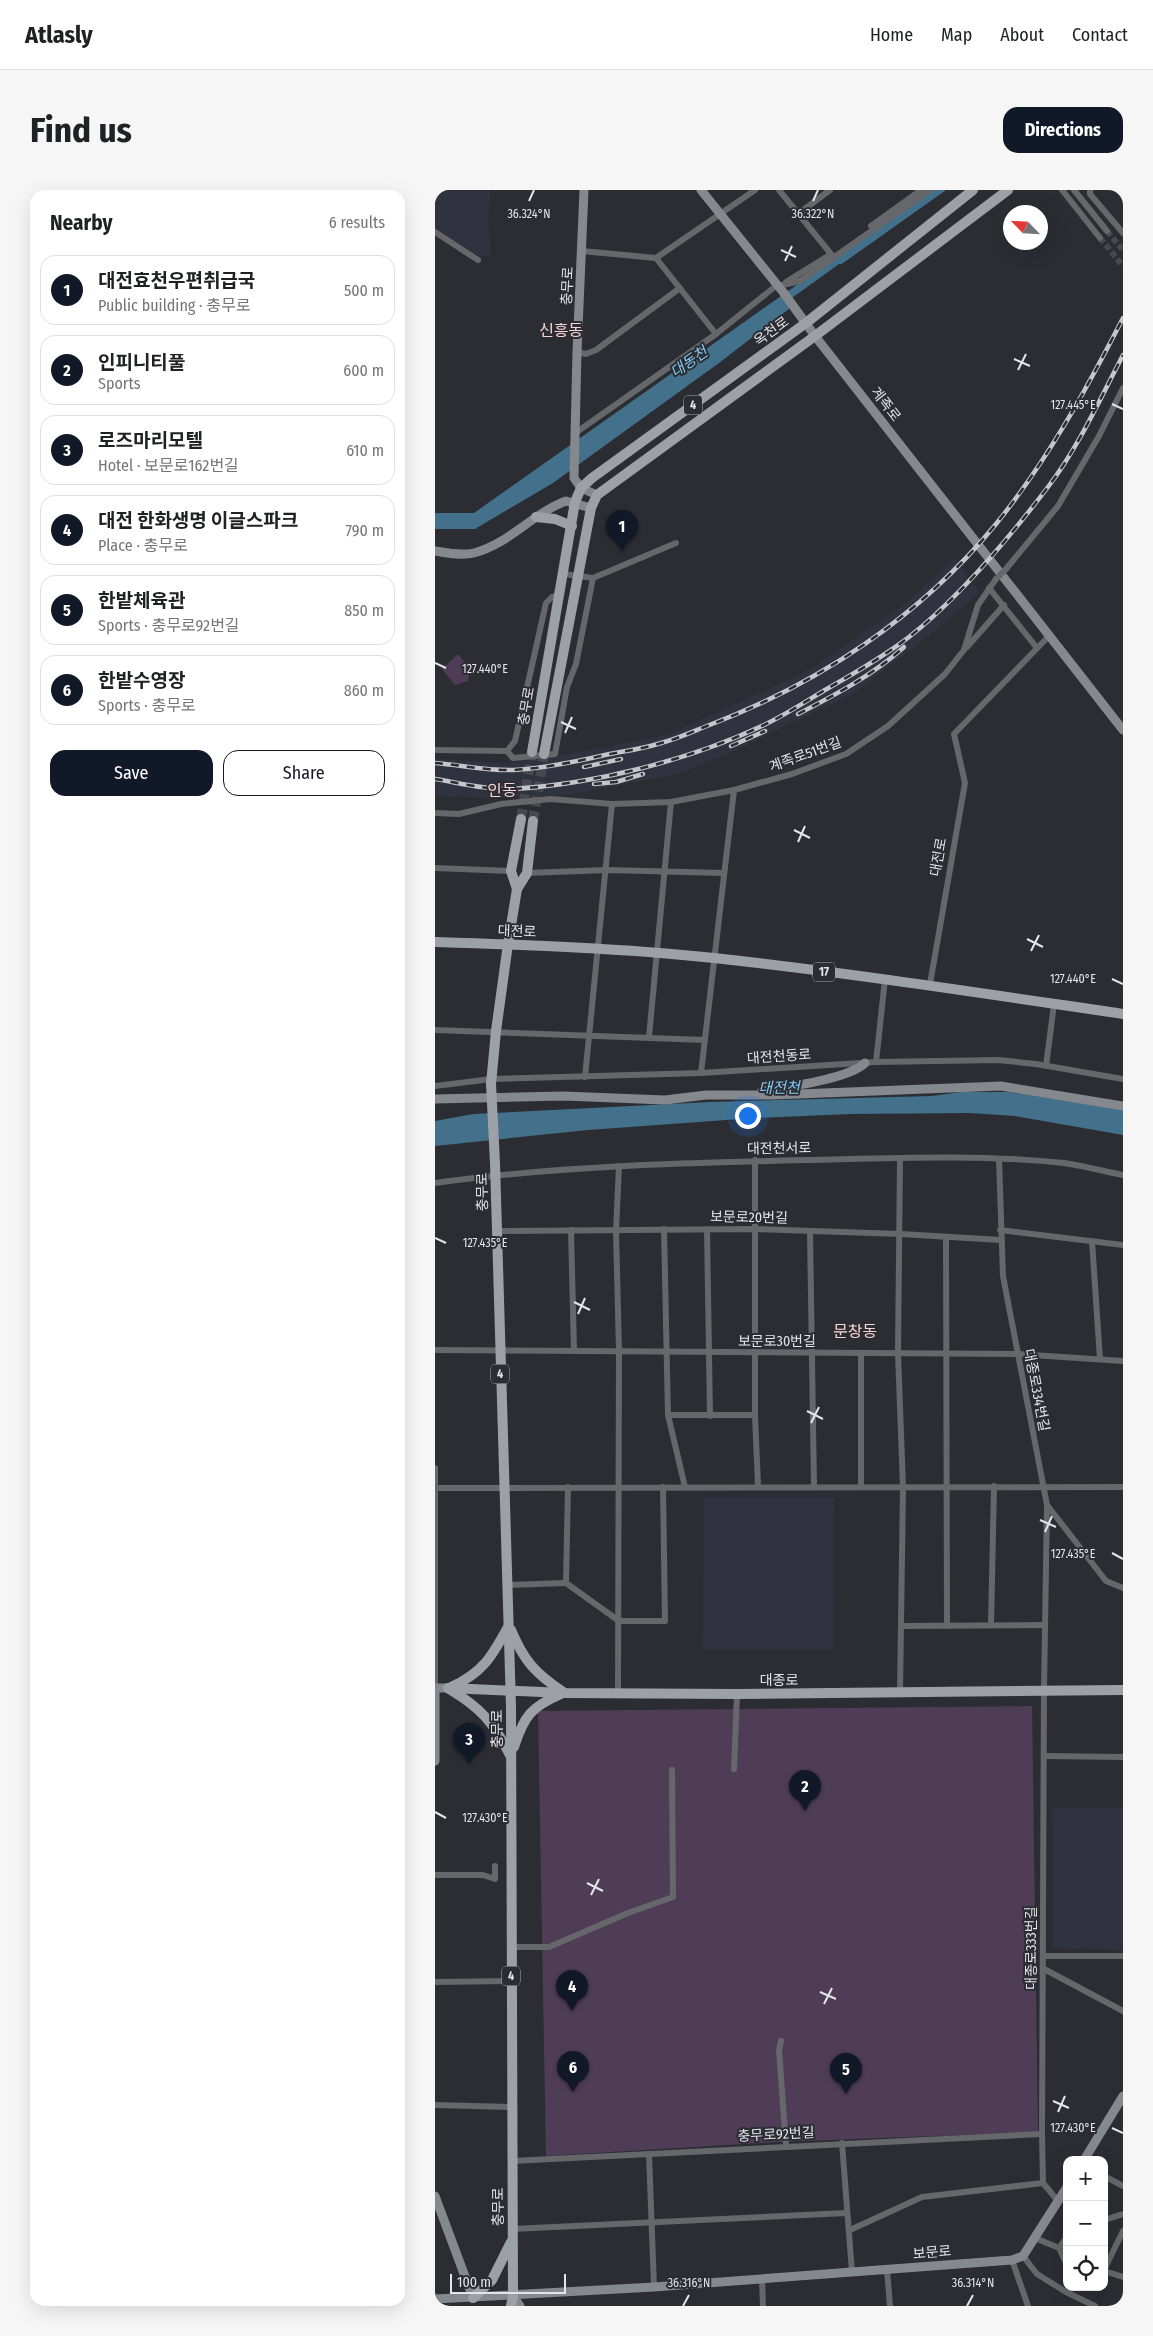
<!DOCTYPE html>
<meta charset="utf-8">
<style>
body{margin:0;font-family:"Fira Sans Condensed","Noto Sans KR",sans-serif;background:#f6f6f6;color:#202124}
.controls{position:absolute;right:15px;bottom:15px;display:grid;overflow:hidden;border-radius:10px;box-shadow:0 5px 20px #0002}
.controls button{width:45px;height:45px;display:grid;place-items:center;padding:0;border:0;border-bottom:1px solid #e0e0e0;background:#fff;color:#202124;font:25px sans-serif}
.compass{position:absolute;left:568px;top:15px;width:45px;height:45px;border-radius:50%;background:#fff;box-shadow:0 5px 20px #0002;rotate:295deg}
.scale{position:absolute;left:15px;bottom:12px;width:116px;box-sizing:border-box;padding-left:5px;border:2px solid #e4e5ea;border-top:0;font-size:14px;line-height:18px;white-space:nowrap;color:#e4e5ea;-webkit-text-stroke:4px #2b2d33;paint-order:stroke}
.you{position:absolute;left:312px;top:925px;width:18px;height:18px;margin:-12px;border:4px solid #fff;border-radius:50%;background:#1a73e8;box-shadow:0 0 0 8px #1a73e833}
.badge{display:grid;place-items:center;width:32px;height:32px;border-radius:50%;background:#111827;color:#fff;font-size:16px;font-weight:700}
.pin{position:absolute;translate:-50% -41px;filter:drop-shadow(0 1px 2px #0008)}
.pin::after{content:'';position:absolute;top:26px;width:18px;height:15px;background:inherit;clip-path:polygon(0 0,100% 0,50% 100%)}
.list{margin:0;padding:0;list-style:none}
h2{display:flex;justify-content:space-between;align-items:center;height:65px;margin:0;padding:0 20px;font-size:21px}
h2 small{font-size:16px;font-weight:400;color:#757577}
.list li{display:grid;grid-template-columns:32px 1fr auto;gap:15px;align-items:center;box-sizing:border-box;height:70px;margin:0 10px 10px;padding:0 10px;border:1px solid #e0e0e0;border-radius:15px}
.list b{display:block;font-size:19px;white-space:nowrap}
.list p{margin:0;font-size:16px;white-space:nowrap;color:#757577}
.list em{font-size:16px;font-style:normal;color:#757577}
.actions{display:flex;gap:10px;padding:15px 20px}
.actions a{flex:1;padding:11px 0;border:1px solid #111827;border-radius:15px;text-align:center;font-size:18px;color:#111827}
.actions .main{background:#111827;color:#fff}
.icon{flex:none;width:28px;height:28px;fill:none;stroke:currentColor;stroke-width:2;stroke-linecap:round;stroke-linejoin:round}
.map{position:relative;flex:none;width:688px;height:2116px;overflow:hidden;border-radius:15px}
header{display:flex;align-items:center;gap:30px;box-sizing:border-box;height:70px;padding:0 25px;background:#fff;border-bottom:1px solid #e0e0e0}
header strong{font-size:24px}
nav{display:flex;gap:28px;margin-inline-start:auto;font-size:18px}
.intro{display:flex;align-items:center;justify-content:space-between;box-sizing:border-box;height:120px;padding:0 30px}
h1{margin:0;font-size:35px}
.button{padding:12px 22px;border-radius:15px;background:#111827;color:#fff;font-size:18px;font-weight:700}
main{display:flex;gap:30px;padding:0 30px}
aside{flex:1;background:#fff;border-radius:15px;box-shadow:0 5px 20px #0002}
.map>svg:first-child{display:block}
.built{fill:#30323f}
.green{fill:#4f3d58}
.water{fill:#43708a}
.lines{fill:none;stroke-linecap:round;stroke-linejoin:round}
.stream{stroke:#43708a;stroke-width:2.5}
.street-tunnel{stroke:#47494e;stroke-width:6;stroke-dasharray:6 3;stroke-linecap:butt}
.primary-tunnel{stroke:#47494e;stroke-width:10;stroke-dasharray:10 5;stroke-linecap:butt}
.street{stroke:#65676a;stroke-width:6}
.secondary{stroke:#85888d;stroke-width:9}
.primary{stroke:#9da1a7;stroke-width:10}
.rail-casing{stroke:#c5c6cb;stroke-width:4.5}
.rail{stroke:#2b2d33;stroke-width:2.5;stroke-dasharray:8;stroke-linecap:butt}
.street-bridge{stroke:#65676a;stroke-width:6}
.primary-bridge{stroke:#9da1a7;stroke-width:10}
.ticks{fill:none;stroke:#e4e5ea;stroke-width:2}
.labels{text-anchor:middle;stroke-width:4;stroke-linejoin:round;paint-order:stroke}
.shield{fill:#2b2d33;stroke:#acaeb3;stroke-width:1}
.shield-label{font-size:12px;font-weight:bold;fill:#e4e5ea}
.street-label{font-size:14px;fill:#e4e5ea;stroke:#2b2d33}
.water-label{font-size:15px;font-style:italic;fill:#81caf5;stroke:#2b2d33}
.quarter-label{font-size:16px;fill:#f7d4d6;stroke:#2b2d33}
.ticks-label{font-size:12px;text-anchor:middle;fill:#e4e5ea;stroke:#2b2d33;stroke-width:4;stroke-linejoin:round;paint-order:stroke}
</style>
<header>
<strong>Atlasly</strong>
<nav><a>Home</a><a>Map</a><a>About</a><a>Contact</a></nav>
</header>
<div class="intro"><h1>Find us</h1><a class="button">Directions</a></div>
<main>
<aside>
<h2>Nearby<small>6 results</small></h2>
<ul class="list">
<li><span class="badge">1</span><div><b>대전효천우편취급국</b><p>Public building · 충무로</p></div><em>500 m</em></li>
<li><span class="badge">2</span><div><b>인피니티풀</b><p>Sports</p></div><em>600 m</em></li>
<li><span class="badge">3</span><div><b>로즈마리모텔</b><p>Hotel · 보문로162번길</p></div><em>610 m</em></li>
<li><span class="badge">4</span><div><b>대전 한화생명 이글스파크</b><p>Place · 충무로</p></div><em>790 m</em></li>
<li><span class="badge">5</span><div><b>한밭체육관</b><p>Sports · 충무로92번길</p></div><em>850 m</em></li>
<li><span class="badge">6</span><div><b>한밭수영장</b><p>Sports · 충무로</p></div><em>860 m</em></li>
</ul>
<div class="actions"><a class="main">Save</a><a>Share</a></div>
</aside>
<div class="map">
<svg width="688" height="2116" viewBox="0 0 688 2116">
<rect width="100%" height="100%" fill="#2b2d33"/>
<g class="built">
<path d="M0 0H56L53 29 56 64 46 68 0 39Z"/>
<path d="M519 367 545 403 485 453 418 504 301 560 242 584 133 605 52 608 0 606V569L72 573 122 566 233 545 372 481 474 411Z"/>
<path d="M269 1307H399L398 1459H268Z"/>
<path d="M617 1618H688V1760L618 1758Z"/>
</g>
<g class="green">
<path d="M23 464C31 474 35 479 33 491L20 495 7 479Z"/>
<path d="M597 1516 603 1942 343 1952 111 1966 103 1521Z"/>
</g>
<g class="water">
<path d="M496 0H507L354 110V119L284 173 118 293 40 339H0V323H39Z"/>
<path d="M526 902H574L688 920V945L580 926 534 923 416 924 319 928 153 940 0 956V931L38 924 275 912 497 906Z"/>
</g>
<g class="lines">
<path class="stream" d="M406 73 509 0"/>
<g class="street-tunnel">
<path d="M672 41 688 60"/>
<path d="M665 48 688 76"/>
</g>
<g class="primary-tunnel">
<path d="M86 629 97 562"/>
<path d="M98 631 109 564"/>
</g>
<g class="street">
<path d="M344 0 396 64"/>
<path d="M627 0 665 48"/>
<path d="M639 0 672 41"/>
<path d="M655 0V4L688 43"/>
<path d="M363 24 395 0"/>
<path d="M436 36 486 0"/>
<path d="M0 42 43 70"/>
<path d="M147 61 221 68 320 0"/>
<path d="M221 68 281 144"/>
<path d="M351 92 393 66"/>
<path d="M343 96 365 91 495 0"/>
<path d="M142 162 151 164 161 160 245 98"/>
<path d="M139 244 281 144 342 95"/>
<path d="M571 379 623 316 664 246 688 198"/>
<path d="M129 384 158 388 241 353"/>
<path d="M554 398 602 458"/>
<path d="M532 457 569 415"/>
<path d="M0 560 72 561 78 568 120 564 132 497 141 474 158 388"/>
<path d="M72 561 80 551 111 413 117 407 126 405"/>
<path d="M0 623 24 624 66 614 116 609 177 614 236 612 299 600 357 584 411 564 453 536 510 484 529 460 543 415 561 389"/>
<path d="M0 678 76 681"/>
<path d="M92 683 172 680 289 683"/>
<path d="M495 794 530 593 519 544 614 446"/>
<path d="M0 840 270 850"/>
<path d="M214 847 236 612"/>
<path d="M441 872 450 789"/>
<path d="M611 876 619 814"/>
<path d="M266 883 299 600"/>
<path d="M150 887 177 614"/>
<path d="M0 896 56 889 266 883 441 872 563 870 601 874 688 889"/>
<path d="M564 969 568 1086 612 1315 609 1500 607 1944 608 1993 623 2011"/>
<path d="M320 970V1225L323 1296"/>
<path d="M0 993C123 976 248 973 372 970 458 968 544 964 629 973 649 976 668 981 688 985"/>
<path d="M229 1039 233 1225 250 1297"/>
<path d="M272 1039 275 1226"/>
<path d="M136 1040 139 1161"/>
<path d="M565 1040 688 1055"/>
<path d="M62 1041 320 1039 466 1044 566 1050"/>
<path d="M375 1041 379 1297"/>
<path d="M511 1047 512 1436"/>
<path d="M657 1051 665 1169"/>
<path d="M0 1160 582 1164 688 1171"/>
<path d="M233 1225H320"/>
<path d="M0 1278V1498"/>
<path d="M426 1297V1163"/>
<path d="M0 1298 688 1297"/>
<path d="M612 1315 671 1391 688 1398"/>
<path d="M131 1393 184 1431H230L228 1297"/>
<path d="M131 1393 133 1297"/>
<path d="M73 1395 131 1393"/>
<path d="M556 1435 559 1296"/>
<path d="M466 1436 609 1435"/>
<path d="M183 1503 184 1162 181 1040 184 976"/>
<path d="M465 1503 468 1297 463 1163 465 968"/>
<path d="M609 1566 688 1567"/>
<path d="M299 1579 302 1504"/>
<path d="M0 1685H48L60 1689V1676"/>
<path d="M76 1757H114L193 1723 238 1707 237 1580"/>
<path d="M609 1766H688"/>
<path d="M609 1779 688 1821"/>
<path d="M0 1792 76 1791"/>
<path d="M346 1851 344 1860 351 1956"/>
<path d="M0 1915 77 1917"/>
<path d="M407 1953 417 2082"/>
<path d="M214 1964 219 2097"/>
<path d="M77 1971 607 1944"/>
<path d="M669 1986 688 1996"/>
<path d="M669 2030 688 2024"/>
<path d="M77 2039 412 2023"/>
<path d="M415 2040 487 2007 608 1993"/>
<path d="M600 2048 624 2058 632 2075"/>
<path d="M624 2058 632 2047"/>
<path d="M588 2066 602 2084 631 2102 660 2116"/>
<path d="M577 2070 593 2116"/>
<path d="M452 2080 455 2116"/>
<path d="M669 2080 688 2041"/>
<path d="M669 2081 688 2087"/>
<path d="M327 2089 328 2116"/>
</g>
<g class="secondary">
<path d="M149 0 142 162 139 288 146 298 162 305"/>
<path d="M266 0 348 102 380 146 688 540"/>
<path d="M0 361C12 363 27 366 39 363 74 354 98 323 131 311L156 318"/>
<path d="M327 901C351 897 414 889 430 873"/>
<path d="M0 909 128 906 230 910 271 905H338L566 896 688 916"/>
<path d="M0 1571V1498H13"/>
<path d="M649 1970 688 1906"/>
<path d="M0 2006 38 2108"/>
<path d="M78 2106 85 2116"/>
<path d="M0 2109 219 2097 577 2070 588 2066 632 1997"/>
</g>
<g class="primary">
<path d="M101 327 120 329 137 336"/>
<path d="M97 562 140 312 146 298 157 288 371 133 538 0"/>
<path d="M109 564 156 318 162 305 380 146 573 0"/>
<path d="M82 699 76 681 86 629"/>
<path d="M0 752C93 755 187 758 279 768 416 783 552 804 688 824"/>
<path d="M56 894 61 841 73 754 82 699 92 683 98 631"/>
<path d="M60 973 76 1517 78 2106 76 2116"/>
<path d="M76 1440C89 1471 100 1483 128 1502"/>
<path d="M16 1497C48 1483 57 1466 73 1437"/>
<path d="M13 1498 129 1503 302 1504 688 1500"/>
<path d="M14 1499C45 1517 59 1533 75 1565"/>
<path d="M79 1557C89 1526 96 1517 126 1504"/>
<path d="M38 2108 57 2090 76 2052"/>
</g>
<g class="rail-casing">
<g id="rail">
<path d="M363 524C400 505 438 485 469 457"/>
<path d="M296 556 330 541"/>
<path d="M0 573C26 575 53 581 79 580 110 578 140 572 170 565 189 561 208 559 226 553 242 549 257 542 272 536 383 494 485 427 561 334 612 271 651 200 688 128"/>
<path d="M149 577 186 569"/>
<path d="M0 589C25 593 52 600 78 599 160 594 255 570 329 535 350 525 370 512 390 500 418 484 448 467 474 447 525 407 574 348 613 297 643 258 665 209 688 165"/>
<path d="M159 594 181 592 208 584"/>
</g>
</g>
<use href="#rail" class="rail"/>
<path class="street-bridge" d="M561 389 571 379"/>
<path class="primary-bridge" d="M56 894 60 973"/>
</g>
<path class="ticks" d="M94 11 99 0M378 11 383 0M346 60 361 67M350 71 357 56M579 169 595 176M583 180 591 164M677 214 688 219M0 473 11 478M126 532 141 539M130 543 137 527M359 640 375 648M363 652 370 636M592 749 608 757M596 761 604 745M677 789 688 794M0 1048 11 1053M139 1112 155 1120M143 1124 150 1108M372 1221 388 1229M376 1233 384 1217M605 1330 621 1337M610 1342 617 1326M677 1363 688 1369M0 1622 11 1628M152 1693 168 1701M156 1705 164 1689M385 1802 401 1809M389 1814 397 1798M618 1911 634 1918M623 1922 630 1906M677 1938 688 1943M248 2116 254 2105M532 2116 538 2105"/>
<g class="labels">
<g class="shield">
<rect x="249" y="205.5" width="18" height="19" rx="4"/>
<rect x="378" y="772.5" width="22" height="19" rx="4"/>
<rect x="56" y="1174.5" width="18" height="19" rx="4"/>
<rect x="67" y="1776.5" width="18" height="19" rx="4"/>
</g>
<g class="shield-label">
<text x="258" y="219">4</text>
<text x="389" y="786">17</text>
<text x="65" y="1188">4</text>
<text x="76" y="1790">4</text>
</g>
<g class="street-label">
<text transform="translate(132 96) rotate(-87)" y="5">충무로</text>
<text transform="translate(336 141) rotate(-36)" y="5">옥천로</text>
<text transform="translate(451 214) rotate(52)" y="5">계족로</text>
<text transform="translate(91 516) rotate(-80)" y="5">충무로</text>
<text transform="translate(370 564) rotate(-20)" y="5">계족로51번길</text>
<text transform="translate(503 667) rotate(-80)" y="5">대전로</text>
<text transform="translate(82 741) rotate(2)" y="5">대전로</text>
<text transform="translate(344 866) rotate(-4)" y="5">대전천동로</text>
<text transform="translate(344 958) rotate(-1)" y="5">대전천서로</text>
<text transform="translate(47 1002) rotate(-91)" y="5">충무로</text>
<text transform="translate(314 1027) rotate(1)" y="5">보문로20번길</text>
<text x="342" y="1156">보문로30번길</text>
<text transform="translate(602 1200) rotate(79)" y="5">대종로334번길</text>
<text x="344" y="1495">대종로</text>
<text transform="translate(62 1539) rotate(-90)" y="5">충무로</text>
<text transform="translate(596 1758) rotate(-90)" y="5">대종로333번길</text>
<text transform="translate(341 1944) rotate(-3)" y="5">충무로92번길</text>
<text transform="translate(63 2017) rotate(-90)" y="5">충무로</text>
<text transform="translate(497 2062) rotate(-5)" y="5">보문로</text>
</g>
<g class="water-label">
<text transform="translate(254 172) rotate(-35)" y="5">대동천</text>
<text transform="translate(344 898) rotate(-1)" y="5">대전천</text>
</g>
<g class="quarter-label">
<text x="126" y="146">신흥동</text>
<text x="67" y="606">인동</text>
<text x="420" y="1147">문창동</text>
</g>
</g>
<g class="ticks-label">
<text x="94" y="28">36.324°N</text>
<text x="378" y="28">36.322°N</text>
<text x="638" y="219">127.445°E</text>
<text x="50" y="483">127.440°E</text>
<text x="638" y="793">127.440°E</text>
<text x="50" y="1057">127.435°E</text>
<text x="638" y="1368">127.435°E</text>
<text x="50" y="1632">127.430°E</text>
<text x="638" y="1942">127.430°E</text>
<text x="254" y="2097">36.316°N</text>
<text x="538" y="2097">36.314°N</text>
</g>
</svg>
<div class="controls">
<button>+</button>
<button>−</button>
<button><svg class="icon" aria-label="locate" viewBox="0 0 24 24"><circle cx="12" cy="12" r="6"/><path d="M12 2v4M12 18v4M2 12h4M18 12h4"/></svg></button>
</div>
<svg class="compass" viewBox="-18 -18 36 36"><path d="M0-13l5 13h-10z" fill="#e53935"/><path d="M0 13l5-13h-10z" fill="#757577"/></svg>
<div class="scale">100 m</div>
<div class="you"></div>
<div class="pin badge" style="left:187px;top:361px">1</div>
<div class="pin badge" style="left:370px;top:1621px">2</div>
<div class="pin badge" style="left:34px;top:1574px">3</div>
<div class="pin badge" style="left:137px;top:1821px">4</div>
<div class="pin badge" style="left:411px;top:1904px">5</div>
<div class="pin badge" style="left:138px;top:1902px">6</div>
</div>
</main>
